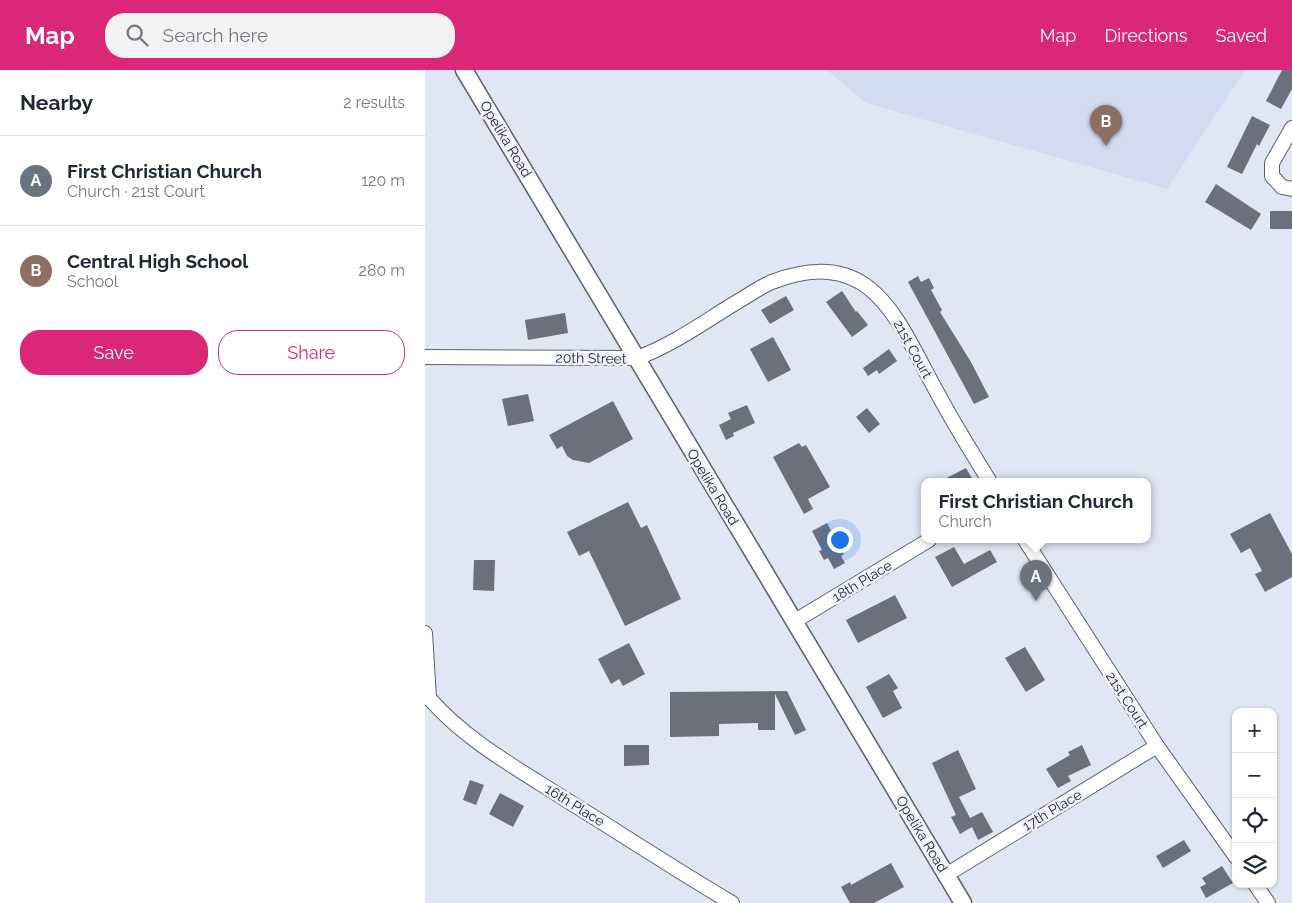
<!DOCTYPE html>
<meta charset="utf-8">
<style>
body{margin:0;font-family:Raleway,sans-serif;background:#f2f2f3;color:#1f2937}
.controls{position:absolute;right:15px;bottom:15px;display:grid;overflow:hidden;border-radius:10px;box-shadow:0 1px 4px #0004}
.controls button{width:45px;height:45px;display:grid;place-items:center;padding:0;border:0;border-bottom:1px solid #e0e1e3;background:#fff;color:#1f2937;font:25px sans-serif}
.you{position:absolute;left:414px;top:469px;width:18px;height:18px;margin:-12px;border:4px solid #fff;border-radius:50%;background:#1a73e8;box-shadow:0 0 0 8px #1a73e833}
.badge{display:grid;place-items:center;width:32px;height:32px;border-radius:50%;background:#db2777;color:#fff;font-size:16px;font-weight:700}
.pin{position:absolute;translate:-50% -41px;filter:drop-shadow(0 1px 2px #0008)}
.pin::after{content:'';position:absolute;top:26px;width:18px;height:15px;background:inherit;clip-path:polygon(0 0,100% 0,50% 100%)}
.popup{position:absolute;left:496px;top:408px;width:230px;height:65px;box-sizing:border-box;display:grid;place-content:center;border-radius:10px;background:#fff;filter:drop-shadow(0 1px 4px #0005);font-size:16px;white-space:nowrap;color:#747a83}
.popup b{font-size:19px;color:#1f2937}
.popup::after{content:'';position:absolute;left:50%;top:100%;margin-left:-10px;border:10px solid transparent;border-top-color:#fff}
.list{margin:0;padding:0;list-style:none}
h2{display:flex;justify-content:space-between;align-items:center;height:65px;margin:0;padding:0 20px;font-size:21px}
h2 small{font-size:16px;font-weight:400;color:#747a83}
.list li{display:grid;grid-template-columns:32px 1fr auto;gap:15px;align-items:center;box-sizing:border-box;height:90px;padding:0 20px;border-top:1px solid #e0e1e3}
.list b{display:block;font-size:19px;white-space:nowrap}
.list p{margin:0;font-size:16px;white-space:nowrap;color:#747a83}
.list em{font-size:16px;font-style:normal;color:#747a83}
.actions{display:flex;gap:10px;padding:15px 20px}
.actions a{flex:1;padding:11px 0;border:1px solid #db2777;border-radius:20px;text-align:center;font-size:18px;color:#db2777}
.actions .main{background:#db2777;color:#fff}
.icon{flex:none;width:28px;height:28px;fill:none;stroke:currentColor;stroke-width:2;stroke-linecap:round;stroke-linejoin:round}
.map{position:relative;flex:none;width:867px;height:833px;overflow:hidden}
header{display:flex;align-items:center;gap:30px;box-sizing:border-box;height:70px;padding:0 25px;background:#db2777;color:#fff}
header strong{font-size:24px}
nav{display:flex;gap:28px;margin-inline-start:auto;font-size:18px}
.search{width:350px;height:45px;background:#f2f2f3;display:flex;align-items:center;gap:12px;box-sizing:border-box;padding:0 18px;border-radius:20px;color:#747a83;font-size:19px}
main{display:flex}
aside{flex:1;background:#fff}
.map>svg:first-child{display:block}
.built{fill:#d2dbf0}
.building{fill:#6b707c}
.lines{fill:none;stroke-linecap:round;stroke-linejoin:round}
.minor-casing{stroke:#5c616d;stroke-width:16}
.major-casing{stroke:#5c616d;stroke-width:19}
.minor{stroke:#fff;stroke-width:14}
.major{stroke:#fff;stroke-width:16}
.labels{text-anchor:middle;stroke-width:5;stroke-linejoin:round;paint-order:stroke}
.street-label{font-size:14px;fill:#1e2025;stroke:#eef3ff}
</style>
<header>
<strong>Map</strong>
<div class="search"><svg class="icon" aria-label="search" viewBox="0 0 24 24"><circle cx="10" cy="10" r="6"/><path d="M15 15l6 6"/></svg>Search here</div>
<nav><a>Map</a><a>Directions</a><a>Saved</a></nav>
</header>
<main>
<aside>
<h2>Nearby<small>2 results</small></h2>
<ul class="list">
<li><span class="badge" style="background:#6b7280">A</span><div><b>First Christian Church</b><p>Church · 21st Court</p></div><em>120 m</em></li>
<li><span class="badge" style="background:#8d6e63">B</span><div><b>Central High School</b><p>School</p></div><em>280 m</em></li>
</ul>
<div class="actions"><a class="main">Save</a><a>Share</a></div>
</aside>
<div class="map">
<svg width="867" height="833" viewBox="0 0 867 833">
<rect width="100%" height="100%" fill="#e0e6f4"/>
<path class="built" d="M402 0H820L742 119 441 33Z"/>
<g class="building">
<path d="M857 0H867V19L856 39 841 31Z"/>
<path d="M827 46 845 55 834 76 832 74 817 104 802 97Z"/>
<path d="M791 114 836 144 826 160 780 132Z"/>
<rect x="845" y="141" width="22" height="18"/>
<path d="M493 206 496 212 504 208 509 218 506 220 517 240 515 242 546 292 564 327 549 334 483 212Z"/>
<path d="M417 221 431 242 432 241 443 255 427 267 401 232Z"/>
<path d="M361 226 369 240 345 254 336 240Z"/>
<path d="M140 243 143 263 103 270 100 250Z"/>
<path d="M348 267 366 300 343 312 325 279Z"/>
<path d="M464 279 472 291 454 304 452 300 443 306 438 298Z"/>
<path d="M103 324 109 351 83 356 77 329Z"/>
<path d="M188 331 208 369 164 393 148 390 142 386 137 376 132 379 124 365Z"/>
<path d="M322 335 330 353 308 363 309 366 301 370 294 355 306 349 303 343Z"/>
<path d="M442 338 455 354 444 363 431 347Z"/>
<path d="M374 373 377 377 381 375 405 417 383 429 388 439 379 444 348 387Z"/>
<path d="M541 398 549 412H514Z"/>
<path d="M203 432 216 458 222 455 256 529 200 556 164 481 154 486 142 462Z"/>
<path d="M845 443 867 484V507L840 522 830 504 837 501 825 478 816 483 805 464Z"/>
<path d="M402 453 419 484 416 486 420 493 409 499 403 488 399 490 394 481 397 480 387 461Z"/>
<path d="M529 477 539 494 565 480 572 492 527 517 510 487Z"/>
<path d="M49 490H70L69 521 48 520Z"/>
<path d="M470 525 482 548 433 573 421 550Z"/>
<path d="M204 573 220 604 198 616 194 609 186 614 173 589Z"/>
<path d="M600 577 620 610 601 622 580 588Z"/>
<path d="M464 604 473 618 468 621 477 638 458 648 441 617Z"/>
<path d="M362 621 381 660 370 665 350 624V660H333V653L294 654V666L245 667V622Z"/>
<path d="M199 675H224V695L199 696Z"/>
<path d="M657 675 666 695 643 706 646 711 633 718 621 699 645 685 643 682Z"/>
<path d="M533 680 551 719 534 727 545 748 557 742 568 762 553 770 547 757 535 764 526 747 531 745 507 693Z"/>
<path d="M45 710 59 715 51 735 38 730Z"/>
<path d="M75 723 99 736 88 757 64 744Z"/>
<path d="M759 770 766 781 738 798 731 786Z"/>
<path d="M466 793 479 817 449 833H425L416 817 425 812 426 815Z"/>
<path d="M797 796 808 813 781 828 775 817 781 814 777 808Z"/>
</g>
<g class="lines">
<g class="minor-casing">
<g id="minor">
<path d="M867 58 847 93V106L857 117 867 119"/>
<path d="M0 287 212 288C250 274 283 249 317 229 327 223 337 216 347 212 449 173 472 251 513 324 529 354 547 383 565 412"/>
<path d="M600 470 732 676 811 787"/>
<path d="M370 551 504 470"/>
<path d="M0 563 4 628"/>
<path d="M0 628H4C41 671 95 700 143 731 198 765 251 800 307 833"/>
<path d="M521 805 732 676"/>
<path d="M830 814 843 833"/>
</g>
</g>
<g class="major-casing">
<path id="major" d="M39 0 538 833"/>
</g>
<use href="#minor" class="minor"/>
<use href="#major" class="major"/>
</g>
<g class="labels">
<g class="street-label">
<text transform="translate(81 69) rotate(59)" y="5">Opelika Road</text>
<text transform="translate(488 279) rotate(61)" y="5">21st Court</text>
<text transform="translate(166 288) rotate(1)" y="5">20th Street</text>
<text transform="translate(288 417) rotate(59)" y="5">Opelika Road</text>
<text transform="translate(437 511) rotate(-31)" y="5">18th Place</text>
<text transform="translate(702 630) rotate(57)" y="5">21st Court</text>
<text transform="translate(150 735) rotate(32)" y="5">16th Place</text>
<text transform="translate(627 740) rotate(-31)" y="5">17th Place</text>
<text transform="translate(497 764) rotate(59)" y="5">Opelika Road</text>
</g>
</g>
</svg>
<div class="controls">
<button>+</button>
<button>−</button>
<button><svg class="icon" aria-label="locate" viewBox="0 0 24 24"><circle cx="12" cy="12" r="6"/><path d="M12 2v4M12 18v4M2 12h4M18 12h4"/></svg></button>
<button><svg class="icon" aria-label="layers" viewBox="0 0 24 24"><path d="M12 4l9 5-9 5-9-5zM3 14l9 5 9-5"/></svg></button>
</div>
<div class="you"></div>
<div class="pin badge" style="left:611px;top:531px;background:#6b7280">A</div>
<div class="popup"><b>First Christian Church</b>Church</div>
<div class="pin badge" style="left:681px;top:76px;background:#8d6e63">B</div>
</div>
</main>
